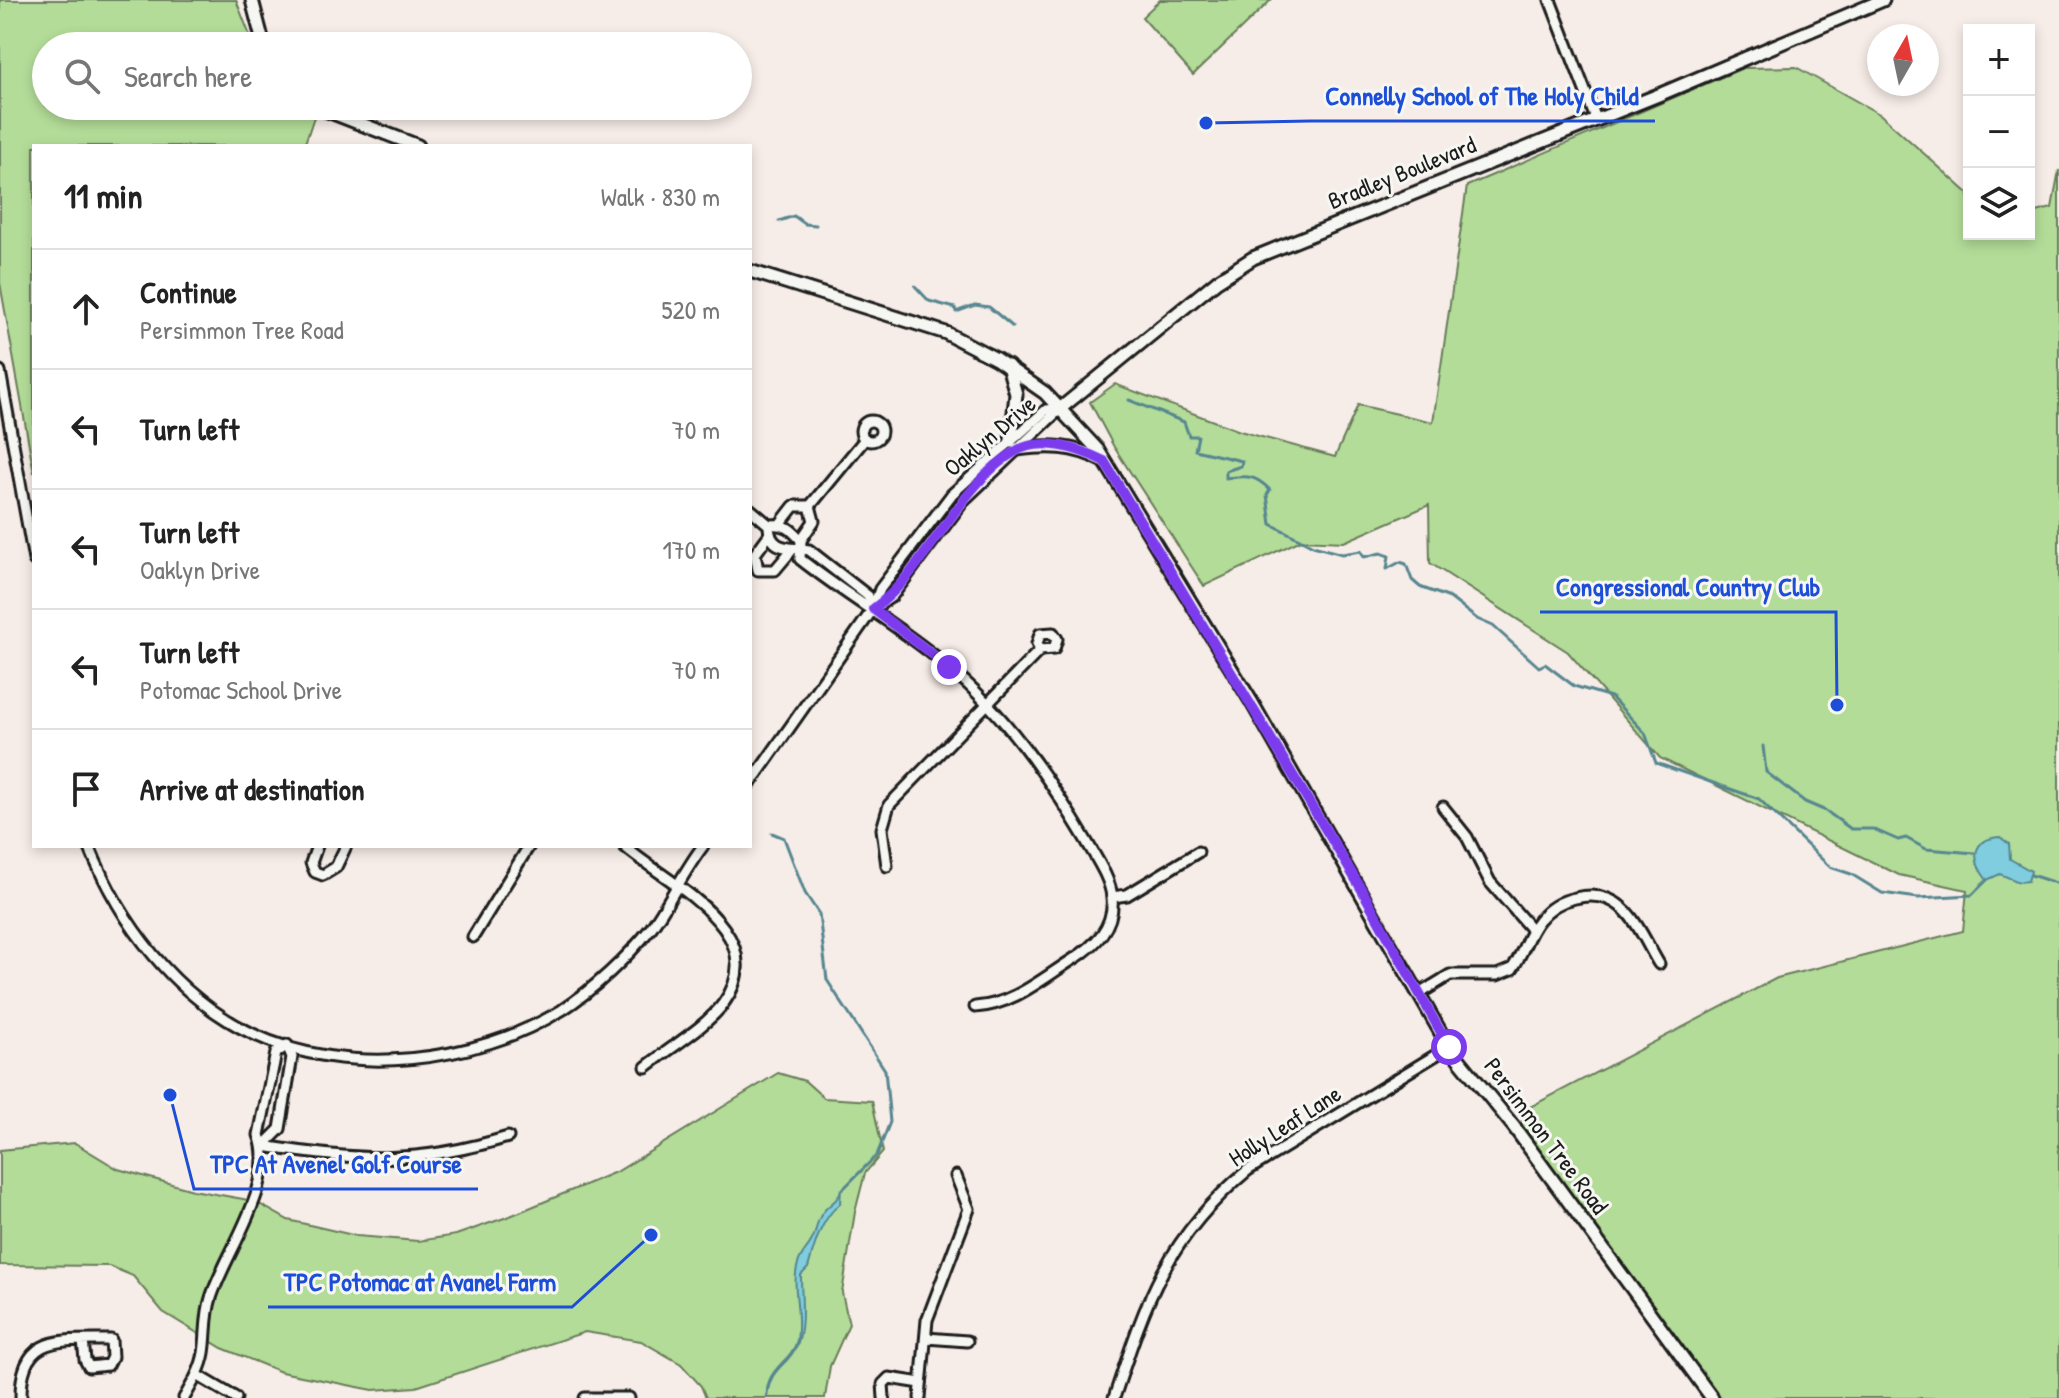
<!DOCTYPE html>
<meta charset="utf-8">
<style>
body{margin:0;font-family:"Patrick Hand",sans-serif;background:#f6f6f6;color:#222}
.controls{position:absolute;right:24px;top:24px;display:grid;overflow:hidden;border-radius:0px;box-shadow:0 4px 12px #0003}
.controls button{width:72px;height:72px;display:grid;place-items:center;padding:0;border:0;border-bottom:2px solid #e0e0e0;background:#fff;color:#222;font:40px sans-serif}
.compass{position:absolute;left:1867px;top:24px;width:72px;height:72px;border-radius:50%;background:#fff;box-shadow:0 4px 12px #0003;rotate:9deg}
.stop{position:absolute;width:24px;height:24px;margin:-18px;border:6px solid #7c3aed;border-radius:50%;background:#fff}
.stop.end{background:#7c3aed;border-color:#fff;box-shadow:0 2px 8px #0008}
.list{margin:0;padding:0;list-style:none}
h2{display:flex;justify-content:space-between;align-items:center;height:104px;margin:0;padding:0 32px;font-size:34px}
h2 small{font-size:26px;font-weight:400;color:#767676}
.list li{display:grid;grid-template-columns:52px 1fr auto;gap:24px;align-items:center;box-sizing:border-box;height:120px;padding:0 32px;border-top:2px solid #e0e0e0}
.list b{display:block;font-size:30px;white-space:nowrap}
.list p{margin:0;font-size:26px;white-space:nowrap;color:#767676}
.list em{font-size:26px;font-style:normal;color:#767676}
.icon{flex:none;width:44px;height:44px;fill:none;stroke:currentColor;stroke-width:2;stroke-linecap:round;stroke-linejoin:round}
.map{position:relative;flex:none;width:2059px;height:1398px;overflow:hidden}
.search{position:absolute;background:#fff;box-shadow:0 4px 12px #0003;left:32px;top:32px;width:720px;height:88px;display:flex;align-items:center;gap:20px;box-sizing:border-box;padding:0 28px;border-radius:44px;color:#767676;font-size:30px}
.panel{position:absolute;background:#fff;box-shadow:0 4px 12px #0003;left:32px;top:144px;width:720px;height:704px;border-radius:0px}
.map>svg:first-child{display:block}
.green{fill:#b3dc98;stroke:#687c5a;stroke-width:2}
.water{fill:#7fcdde;stroke:#578690;stroke-width:2}
.lines{fill:none;stroke-linecap:round;stroke-linejoin:round}
.stream{stroke:#578690;stroke-width:3}
.minor-casing{stroke:#1c1c1c;stroke-width:15}
.major-casing{stroke:#1c1c1c;stroke-width:17}
.minor{stroke:#f6f6f2;stroke-width:9}
.major{stroke:#f6f6f2;stroke-width:11}
.route{stroke:#7c3aed;stroke-width:10}
.labels{text-anchor:middle;stroke-width:6;stroke-linejoin:round;paint-order:stroke}
.street-label{font-size:24px;fill:#1c1c1c;stroke:#f6f6f2}
.leader{fill:none;stroke:#1d4ed8;stroke-width:3}
.callout-dot{fill:#1d4ed8;stroke:#f6f6f2;stroke-width:3}
.callout-label{font-size:26px;text-anchor:middle;font-weight:bold;fill:#1d4ed8;stroke:#f6f6f2;stroke-width:6;stroke-linejoin:round;paint-order:stroke}
</style>
<div class="map">
<svg width="2059" height="1398" viewBox="0 0 2059 1398">
<rect width="100%" height="100%" fill="#f7ede8"/>
<filter id="ink" filterUnits="userSpaceOnUse"><feTurbulence type="fractalNoise" baseFrequency=".0125" numOctaves="2"/><feDisplacementMap in="SourceGraphic" scale="16" xChannelSelector="R" yChannelSelector="G"/><feConvolveMatrix kernelMatrix="1 2 1 2 8 2 1 2 1" color-interpolation-filters="sRGB"/></filter>
<g filter="url(#ink)">
<g class="green">
<path d="M0 0H236L254 46H46V106H295L315 114 304 146H34V473L0 283Z"/>
<path d="M1160 0H1271L1193 75 1142 17Z"/>
<path d="M1796 67 1881 115 1969 194V234H2029V214L2052 208 2059 170V1398H1718L1522 1132V1111L1777 978 1963 931 1967 890 1899 875 1660 758 1568 652 1430 563 1429 505 1344 542 1301 540 1204 586 1114 447 1090 402 1115 384 1240 431 1335 457 1358 405 1433 422 1467 186 1743 68Z"/>
<path d="M778 1073 805 1081 824 1098 872 1101 883 1152 865 1173 855 1212 842 1293 849 1324 830 1366 825 1398H706L701 1386 681 1364 641 1341 585 1332 416 1387 373 1390 281 1372 222 1348 163 1312 133 1276 109 1266 0 1265V1150L75 1143 118 1169 193 1190 254 1201 288 1220 357 1236 418 1241 456 1235 510 1216 618 1171Z"/>
</g>
<g class="water">
<path d="M2000 837 2009 844 2010 859 2031 871 2028 881 2019 882 2000 874 1987 880C1971 860 1971 839 2000 837Z"/>
<path d="M841 1189 840 1204C821 1218 814 1247 808 1268L801 1275C801 1296 805 1325 797 1345 787 1368 770 1365 767 1398 764 1368 792 1362 797 1340 802 1313 790 1283 799 1261 802 1253 808 1248 812 1240 817 1231 816 1221 823 1212 830 1203 839 1201 841 1189Z"/>
</g>
<g class="lines">
<g class="stream">
<path d="M779 221 794 216 805 224 816 225"/>
<path d="M915 286 929 301 955 308 956 312 975 305 989 307 1013 327"/>
<path d="M1129 400 1184 422 1189 436H1198L1195 450 1242 461 1241 466 1226 471V478C1247 476 1254 474 1270 490L1267 495 1271 524 1313 546 1342 554 1361 551 1364 557 1381 553 1389 556 1387 569 1400 562 1406 564 1412 580 1420 587 1450 598 1477 619 1493 626 1539 667 1545 664 1574 686 1611 697 1645 733 1656 763 1759 799 1830 867 1851 874 1882 893 1918 898 1972 895 1987 880"/>
<path d="M1763 746 1766 772 1805 802 1826 811 1851 829H1873L1898 840 1906 838 1926 849 1975 853"/>
<path d="M772 833 784 838 805 893 819 914 827 980 885 1070 890 1122 877 1155 843 1189"/>
<path d="M2031 875 2059 884"/>
</g>
<g class="minor-casing">
<g id="minor">
<path d="M1550 0 1596 119"/>
<path d="M0 371 34 560"/>
<circle cx="871" cy="431" r="10"/>
<path d="M810 506 865 439"/>
<path d="M750 509 769 525C769 552 791 547 809 550L868 596 873 609"/>
<path d="M780 524 794 506H810"/>
<path d="M769 525C785 523 791 529 801 540L800 559C848 597 900 626 947 666 1005 713 1049 778 1087 842 1096 858 1110 878 1112 897 1115 927 1095 946 1072 960 1042 979 1012 1005 975 1007"/>
<path d="M769 535 755 554 758 570H775L791 551"/>
<path d="M801 540 814 521 810 506"/>
<path d="M873 609 892 596 965 499 1061 408"/>
<path d="M750 784 873 609 880 589 952 494 1046 410 1061 408"/>
<path d="M1443 807 1467 837 1490 882 1532 930"/>
<path d="M89 846C120 923 175 997 253 1034 346 1078 475 1064 562 1010 594 989 627 958 651 928 670 902 683 872 703 846"/>
<path d="M317 846 311 863 315 872 323 875 336 867 346 846"/>
<path d="M624 846C667 884 776 931 723 1004 707 1026 668 1049 646 1067"/>
<path d="M887 866 882 829 889 805 1040 650 1054 649 1057 639 1053 633 1040 634 1037 644 1040 650"/>
<path d="M1112 897 1127 895 1198 852"/>
<path d="M473 937 529 846"/>
<path d="M1419 994 1450 975H1497L1512 969C1523 954 1527 935 1539 920 1549 908 1560 901 1575 898 1625 886 1638 929 1659 964"/>
<path d="M263 1146C356 1161 417 1165 508 1137"/>
<path d="M926 1338 967 1341"/>
<path d="M197 1375 236 1398"/>
<path d="M21 1398C20 1333 61 1341 111 1340L112 1357 108 1365 89 1367 85 1360 83 1341"/>
<path d="M184 1398C192 1384 201 1370 204 1353 207 1335 205 1316 211 1298 225 1253 278 1183 259 1135L276 1053 287 1045 292 1057 280 1129 263 1146"/>
<path d="M585 1398H629"/>
<path d="M884 1398 883 1384 889 1378 921 1383"/>
<path d="M920 1398 927 1320 969 1209 956 1176"/>
<path d="M1114 1398C1146 1301 1166 1238 1248 1170L1449 1047"/>
</g>
</g>
<g class="major-casing">
<g id="major">
<path d="M252 0 264 46"/>
<path d="M315 106 418 146"/>
<path d="M750 271 946 333 996 359 1045 393 1098 450 1251 701 1449 1047 1514 1127 1712 1398"/>
<path d="M1008 366 1016 394 1011 440"/>
<path d="M1061 408 1217 281 1253 258 1661 94 1883 0"/>
<path d="M1017 449C1049 445 1073 445 1102 460"/>
</g>
</g>
<use href="#minor" class="minor"/>
<use href="#major" class="major"/>
</g>
</g>
<g class="lines" filter="url(#ink)">
<path class="route" d="M949 667 873 609C927 571 959 483 1016 451 1042 436 1080 449 1104 461L1362 890 1449 1047"/>
</g>
<g class="labels">
<g class="street-label">
<text transform="translate(1402 173) rotate(-22)" y="8">Bradley Boulevard</text>
<text transform="translate(990 436) rotate(-40)" y="8">Oaklyn Drive</text>
<text transform="translate(1285 1126) rotate(-33)" y="8">Holly Leaf Lane</text>
<text transform="translate(1546 1136) rotate(53)" y="8">Persimmon Tree Road</text>
</g>
</g>
<path class="leader" d="M1206 123L1310 121H1655M1837 705L1836 612H1540M170 1095L194 1189H478M651 1235L572 1307H268"/>
<g class="callout-dot">
<circle cx="1206" cy="123" r="8"/>
<circle cx="1837" cy="705" r="8"/>
<circle cx="170" cy="1095" r="8"/>
<circle cx="651" cy="1235" r="8"/>
</g>
<g class="callout-label">
<text x="1482" y="105">Connelly School of The Holy Child</text>
<text x="1688" y="596">Congressional Country Club</text>
<text x="336" y="1173">TPC At Avenel Golf Course</text>
<text x="420" y="1291">TPC Potomac at Avanel Farm</text>
</g>
</svg>
<div class="controls">
<button>+</button>
<button>−</button>
<button><svg class="icon" aria-label="layers" viewBox="0 0 24 24"><path d="M12 4l9 5-9 5-9-5zM3 14l9 5 9-5"/></svg></button>
</div>
<svg class="compass" viewBox="-18 -18 36 36"><path d="M0-13l5 13h-10z" fill="#e53935"/><path d="M0 13l5-13h-10z" fill="#767676"/></svg>
<div class="stop" style="left:1449px;top:1047px"></div>
<div class="stop end" style="left:949px;top:667px"></div>
<div class="search"><svg class="icon" aria-label="search" viewBox="0 0 24 24"><circle cx="10" cy="10" r="6"/><path d="M15 15l6 6"/></svg>Search here</div>
<section class="panel">
<h2>11 min<small>Walk · 830 m</small></h2>
<ul class="list">
<li><svg class="icon" aria-label="ahead" viewBox="0 0 24 24"><path d="M12 20V5M6 11l6-6 6 6"/></svg><div><b>Continue</b><p>Persimmon Tree Road</p></div><em>520 m</em></li>
<li><svg class="icon" aria-label="left" viewBox="0 0 24 24"><path d="M17 20v-9H6M10 6l-5 5 5 5"/></svg><div><b>Turn left</b></div><em>70 m</em></li>
<li><svg class="icon" aria-label="left" viewBox="0 0 24 24"><path d="M17 20v-9H6M10 6l-5 5 5 5"/></svg><div><b>Turn left</b><p>Oaklyn Drive</p></div><em>170 m</em></li>
<li><svg class="icon" aria-label="left" viewBox="0 0 24 24"><path d="M17 20v-9H6M10 6l-5 5 5 5"/></svg><div><b>Turn left</b><p>Potomac School Drive</p></div><em>70 m</em></li>
<li><svg class="icon" aria-label="arrive" viewBox="0 0 24 24"><path d="M6 21V4h12l-3 4 3 4H6"/></svg><div><b>Arrive at destination</b></div></li>
</ul>
</section>
</div>
